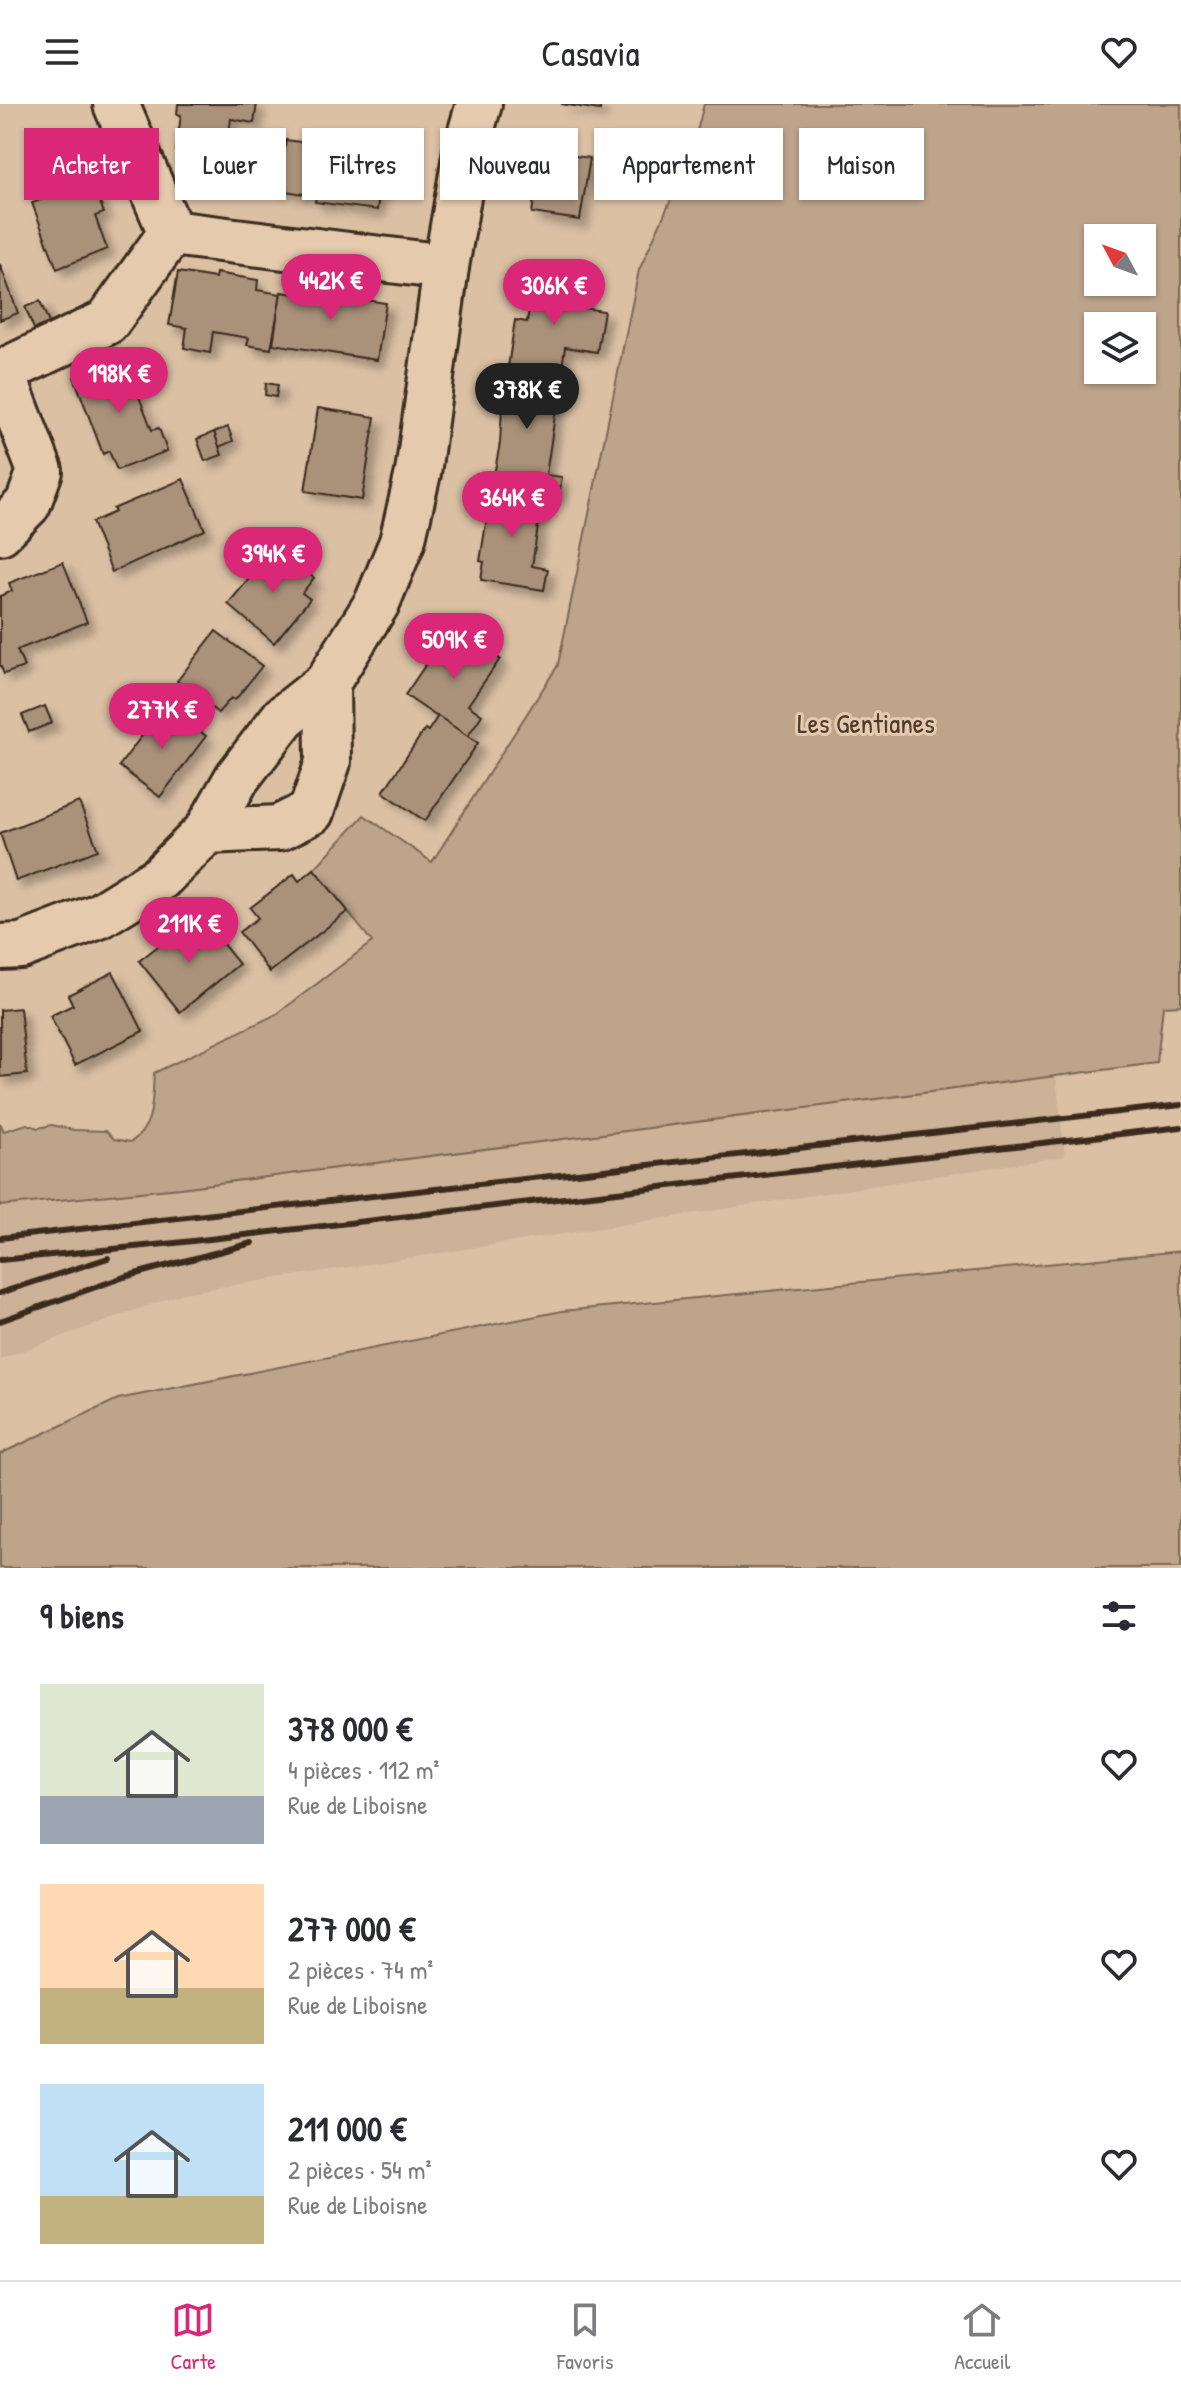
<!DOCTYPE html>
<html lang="fr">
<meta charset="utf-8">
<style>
body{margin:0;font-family:"Patrick Hand",sans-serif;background:#f2f2f3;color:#2b2b33;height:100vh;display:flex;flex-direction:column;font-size:30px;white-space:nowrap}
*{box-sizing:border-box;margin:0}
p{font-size:26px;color:#7c7c81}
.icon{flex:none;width:44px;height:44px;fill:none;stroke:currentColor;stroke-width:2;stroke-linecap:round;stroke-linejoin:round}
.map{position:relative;height:1464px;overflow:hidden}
.details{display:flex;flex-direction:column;background:#fff;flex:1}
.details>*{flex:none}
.guide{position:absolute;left:24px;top:24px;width:1134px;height:72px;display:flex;gap:16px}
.needle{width:52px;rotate:311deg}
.buttons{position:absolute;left:1084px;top:120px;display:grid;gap:16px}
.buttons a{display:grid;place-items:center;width:72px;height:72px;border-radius:0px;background:#fff;box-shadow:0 2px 6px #0004;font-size:40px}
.price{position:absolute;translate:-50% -68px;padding:0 18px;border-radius:28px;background:#db2777;color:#fff;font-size:26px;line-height:52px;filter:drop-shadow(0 2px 4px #0008)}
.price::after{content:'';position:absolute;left:50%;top:48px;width:24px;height:18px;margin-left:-12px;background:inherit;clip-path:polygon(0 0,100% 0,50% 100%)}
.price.active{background:#222;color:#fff}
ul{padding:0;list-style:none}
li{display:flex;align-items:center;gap:24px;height:200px;padding:0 40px}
li span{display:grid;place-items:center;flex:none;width:224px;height:160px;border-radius:0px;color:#555}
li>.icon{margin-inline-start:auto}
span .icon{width:96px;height:96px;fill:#fffc;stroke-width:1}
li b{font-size:34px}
h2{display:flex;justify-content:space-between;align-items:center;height:96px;padding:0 40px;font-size:34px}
.chip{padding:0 28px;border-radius:0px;background:#fff;box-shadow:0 2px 6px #0004;font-size:28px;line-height:72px}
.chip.active{background:#db2777;color:#fff}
header{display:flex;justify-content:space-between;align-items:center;height:104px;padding:0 40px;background:#fff;font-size:36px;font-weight:600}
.menu{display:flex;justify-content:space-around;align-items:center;height:112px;border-top:2px solid #e1e1e2;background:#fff;font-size:22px;color:#7c7c81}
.menu a{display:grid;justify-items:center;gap:4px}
.menu .active{color:#db2777}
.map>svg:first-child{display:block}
.built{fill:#ccb297}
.green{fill:#bda48b;stroke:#7c6754;stroke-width:2;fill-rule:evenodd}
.building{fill:#a9917a;stroke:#3b2a1e;stroke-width:2;filter:url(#shadow)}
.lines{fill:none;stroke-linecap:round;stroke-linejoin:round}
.minor-casing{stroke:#3b2a1e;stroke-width:50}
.minor{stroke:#e5caad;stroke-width:44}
.rail{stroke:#3b2a1e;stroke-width:6}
.labels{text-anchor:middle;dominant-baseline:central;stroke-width:6;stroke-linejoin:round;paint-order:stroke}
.park-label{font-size:28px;fill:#4e3c2e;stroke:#e5caad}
</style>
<header><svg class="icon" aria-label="menu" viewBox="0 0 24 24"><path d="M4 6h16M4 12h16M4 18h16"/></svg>Casavia<svg class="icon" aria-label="heart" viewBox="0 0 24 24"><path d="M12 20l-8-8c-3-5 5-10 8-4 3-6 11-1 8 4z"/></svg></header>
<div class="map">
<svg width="1181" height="1464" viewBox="0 0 1181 1464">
<defs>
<filter id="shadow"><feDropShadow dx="7" dy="7" stdDeviation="4" flood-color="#0004"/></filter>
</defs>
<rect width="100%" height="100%" fill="#dbc0a4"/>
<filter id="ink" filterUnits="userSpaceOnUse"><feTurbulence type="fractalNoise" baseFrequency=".0125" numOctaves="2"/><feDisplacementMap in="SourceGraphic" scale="16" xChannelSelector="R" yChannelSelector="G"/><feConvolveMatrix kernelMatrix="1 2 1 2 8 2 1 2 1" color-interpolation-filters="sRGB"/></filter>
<g filter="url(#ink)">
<path class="built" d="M 1056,972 L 1065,1052 L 183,1189 L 0,1255 L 0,1102 L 180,1084 Z"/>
<g class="green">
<path d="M 704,0 L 1181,0 L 1181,901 L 1163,902 L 1157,959 L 180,1084 L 0,1102 L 0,1019 L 4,1027 L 27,1020 L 38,1024 L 52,1021 L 74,1026 L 106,1027 L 114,1035 L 131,1038 C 155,1022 152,995 154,969 L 277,910 L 372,838 L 314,765 L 364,711 L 432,758 L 558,561 L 639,166 L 690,54 ZM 1098,134 L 1142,134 L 1142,178 L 1098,178 ZM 1098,222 L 1142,222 L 1142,266 L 1098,266 Z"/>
<path d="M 1181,1147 L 1181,1464 L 0,1464 L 0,1350 L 118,1295 L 562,1207 Z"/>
</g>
<g class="building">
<path d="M 178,0 L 257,0 L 254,19 L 231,15 L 222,78 L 202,75 L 182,65 L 184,48 L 176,47 L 181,11 L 177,10 Z"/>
<path d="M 561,0 L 600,0 L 600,6 Z"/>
<path d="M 286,36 L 323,41 L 322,47 L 384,56 L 377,106 L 315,98 L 316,92 L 279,86 Z"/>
<path d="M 541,47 L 590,54 L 580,116 L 532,109 Z"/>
<path d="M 92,77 L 104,109 L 95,112 L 107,145 L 57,165 L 32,99 Z"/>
<path d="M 0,160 L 18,209 L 0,216 Z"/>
<path d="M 178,168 L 215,174 L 216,169 L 258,176 L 257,186 L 281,190 L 271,245 L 247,241 L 249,234 L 213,228 L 210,249 L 184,244 L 187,224 L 169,221 Z"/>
<path d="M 534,173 L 586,181 L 582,204 L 604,207 L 597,248 L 565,243 L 561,271 L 508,263 L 515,216 L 527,218 Z"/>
<path d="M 313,178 L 361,185 L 359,195 L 386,199 L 377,256 L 273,240 L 281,188 L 310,192 Z"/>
<path d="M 40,197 L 49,219 L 34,225 L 25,203 Z"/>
<path d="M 124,254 L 152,326 L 159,324 L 167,347 L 117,366 L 109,347 L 103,350 L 74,273 Z"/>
<path d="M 504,263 L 561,271 L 546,371 L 562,373 L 559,392 L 492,382 L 500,339 L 502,304 L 497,304 Z"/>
<path d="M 266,279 L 278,281 L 276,293 L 265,291 Z"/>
<path d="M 318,304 L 375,313 L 362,396 L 305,387 Z"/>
<path d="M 228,323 L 233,337 L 219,343 L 214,328 Z"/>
<path d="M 214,328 L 222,351 L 205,357 L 197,335 Z"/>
<path d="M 183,375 L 205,426 L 112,468 L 92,418 L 115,408 L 113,405 Z"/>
<path d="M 492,382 L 543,389 L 532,462 L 548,465 L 544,486 L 481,476 L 484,458 L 480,457 Z"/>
<path d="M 275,443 L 314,474 L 302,489 L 310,495 L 274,539 L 228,500 Z"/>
<path d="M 63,458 L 87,518 L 17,546 L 24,563 L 4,570 L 0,561 L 0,492 L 12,487 L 9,479 Z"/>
<path d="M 452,522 L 500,555 L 468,601 L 482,611 L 467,633 L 405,591 Z"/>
<path d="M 216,527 L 262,562 L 235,596 L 231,594 L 218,609 L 177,577 Z"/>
<path d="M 165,601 L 206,632 L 160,693 L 119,662 Z"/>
<path d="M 45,602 L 52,619 L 29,628 L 22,611 Z"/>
<path d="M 438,612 L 478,639 L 425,717 L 383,688 L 425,625 L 428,627 Z"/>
<path d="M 79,698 L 98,746 L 16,777 L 0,729 Z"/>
<path d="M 314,765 L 348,807 L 270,868 L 239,828 L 258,814 L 250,804 L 294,770 L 299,777 Z"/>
<path d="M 205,818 L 239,860 L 180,908 L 139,857 L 176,828 L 183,836 Z"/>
<path d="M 113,868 L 143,927 L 75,961 L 50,912 L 73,901 L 68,891 Z"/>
<path d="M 20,904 L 27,970 L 0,973 L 0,906 Z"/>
</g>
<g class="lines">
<defs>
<g id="minor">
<path d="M 116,0 L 171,129 L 446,163"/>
<path d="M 0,428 L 28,400 L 40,367 L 2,268 L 107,218 L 171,129"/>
<path d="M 207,727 L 279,724 L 311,708 L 328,658 L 327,579"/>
<path d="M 0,843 L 21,842 L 99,812 L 160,774 L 207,727 L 237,674 L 284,613 L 327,579 L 377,499 L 402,438 L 418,369 L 446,163 L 467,41 L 479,0"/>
</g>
</defs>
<use href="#minor" class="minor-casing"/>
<use href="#minor" class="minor"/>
<g class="rail">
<path d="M 0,1134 L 1181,1001"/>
<path d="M 0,1156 L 175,1139 L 1181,1023"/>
<path d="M 0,1189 L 108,1154"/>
<path d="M 0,1217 L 124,1173 L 252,1139"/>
</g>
</g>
</g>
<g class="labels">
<g class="park-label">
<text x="866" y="619">Les Gentianes</text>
</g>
</g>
</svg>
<div class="buttons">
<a><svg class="needle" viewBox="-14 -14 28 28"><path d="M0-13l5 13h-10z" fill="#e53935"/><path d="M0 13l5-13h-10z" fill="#7c7c81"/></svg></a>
<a><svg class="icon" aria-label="layers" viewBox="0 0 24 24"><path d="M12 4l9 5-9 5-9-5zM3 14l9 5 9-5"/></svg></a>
</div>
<b class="price" style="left:331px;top:218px">442K €</b>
<b class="price" style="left:554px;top:223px">306K €</b>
<b class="price" style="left:119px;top:311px">198K €</b>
<b class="price active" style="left:527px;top:327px">378K €</b>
<b class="price" style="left:512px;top:435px">364K €</b>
<b class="price" style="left:273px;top:491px">394K €</b>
<b class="price" style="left:454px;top:577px">509K €</b>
<b class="price" style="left:162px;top:647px">277K €</b>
<b class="price" style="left:189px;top:861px">211K €</b>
<div class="guide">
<a class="chip active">Acheter</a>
<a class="chip">Louer</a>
<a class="chip">Filtres</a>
<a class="chip">Nouveau</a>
<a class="chip">Appartement</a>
<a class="chip">Maison</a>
</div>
</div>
<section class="details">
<h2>9 biens<svg class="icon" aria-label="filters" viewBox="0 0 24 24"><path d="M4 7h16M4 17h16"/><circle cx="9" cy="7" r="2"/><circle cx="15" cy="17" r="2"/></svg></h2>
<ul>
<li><span style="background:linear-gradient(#dfe7d0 70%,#9aa5b1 0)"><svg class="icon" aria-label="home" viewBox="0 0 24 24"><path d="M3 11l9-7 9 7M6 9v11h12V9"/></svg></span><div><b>378 000 €</b><p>4 pièces · 112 m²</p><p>Rue de Liboisne</p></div><svg class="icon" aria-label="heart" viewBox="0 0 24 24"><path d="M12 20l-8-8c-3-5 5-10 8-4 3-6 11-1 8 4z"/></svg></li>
<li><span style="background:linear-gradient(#ffd9b3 65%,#c2b280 0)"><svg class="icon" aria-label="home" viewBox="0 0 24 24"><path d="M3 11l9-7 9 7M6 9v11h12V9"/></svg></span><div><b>277 000 €</b><p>2 pièces · 74 m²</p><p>Rue de Liboisne</p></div><svg class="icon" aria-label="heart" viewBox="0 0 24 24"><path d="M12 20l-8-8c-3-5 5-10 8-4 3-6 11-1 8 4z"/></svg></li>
<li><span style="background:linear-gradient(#bfe0f5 70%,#c2b280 0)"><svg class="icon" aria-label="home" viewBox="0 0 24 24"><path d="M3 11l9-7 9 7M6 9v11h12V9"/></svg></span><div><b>211 000 €</b><p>2 pièces · 54 m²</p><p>Rue de Liboisne</p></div><svg class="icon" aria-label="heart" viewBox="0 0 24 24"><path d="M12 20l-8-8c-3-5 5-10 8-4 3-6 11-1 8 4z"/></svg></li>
</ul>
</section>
<nav class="menu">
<a class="active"><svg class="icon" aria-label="map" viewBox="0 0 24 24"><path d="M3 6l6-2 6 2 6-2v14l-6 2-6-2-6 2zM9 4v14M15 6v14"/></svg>Carte</a>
<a><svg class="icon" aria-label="saved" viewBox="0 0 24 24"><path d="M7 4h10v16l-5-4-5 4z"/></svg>Favoris</a>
<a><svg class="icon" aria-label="home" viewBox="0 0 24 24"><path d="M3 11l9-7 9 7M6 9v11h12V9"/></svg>Accueil</a>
</nav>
